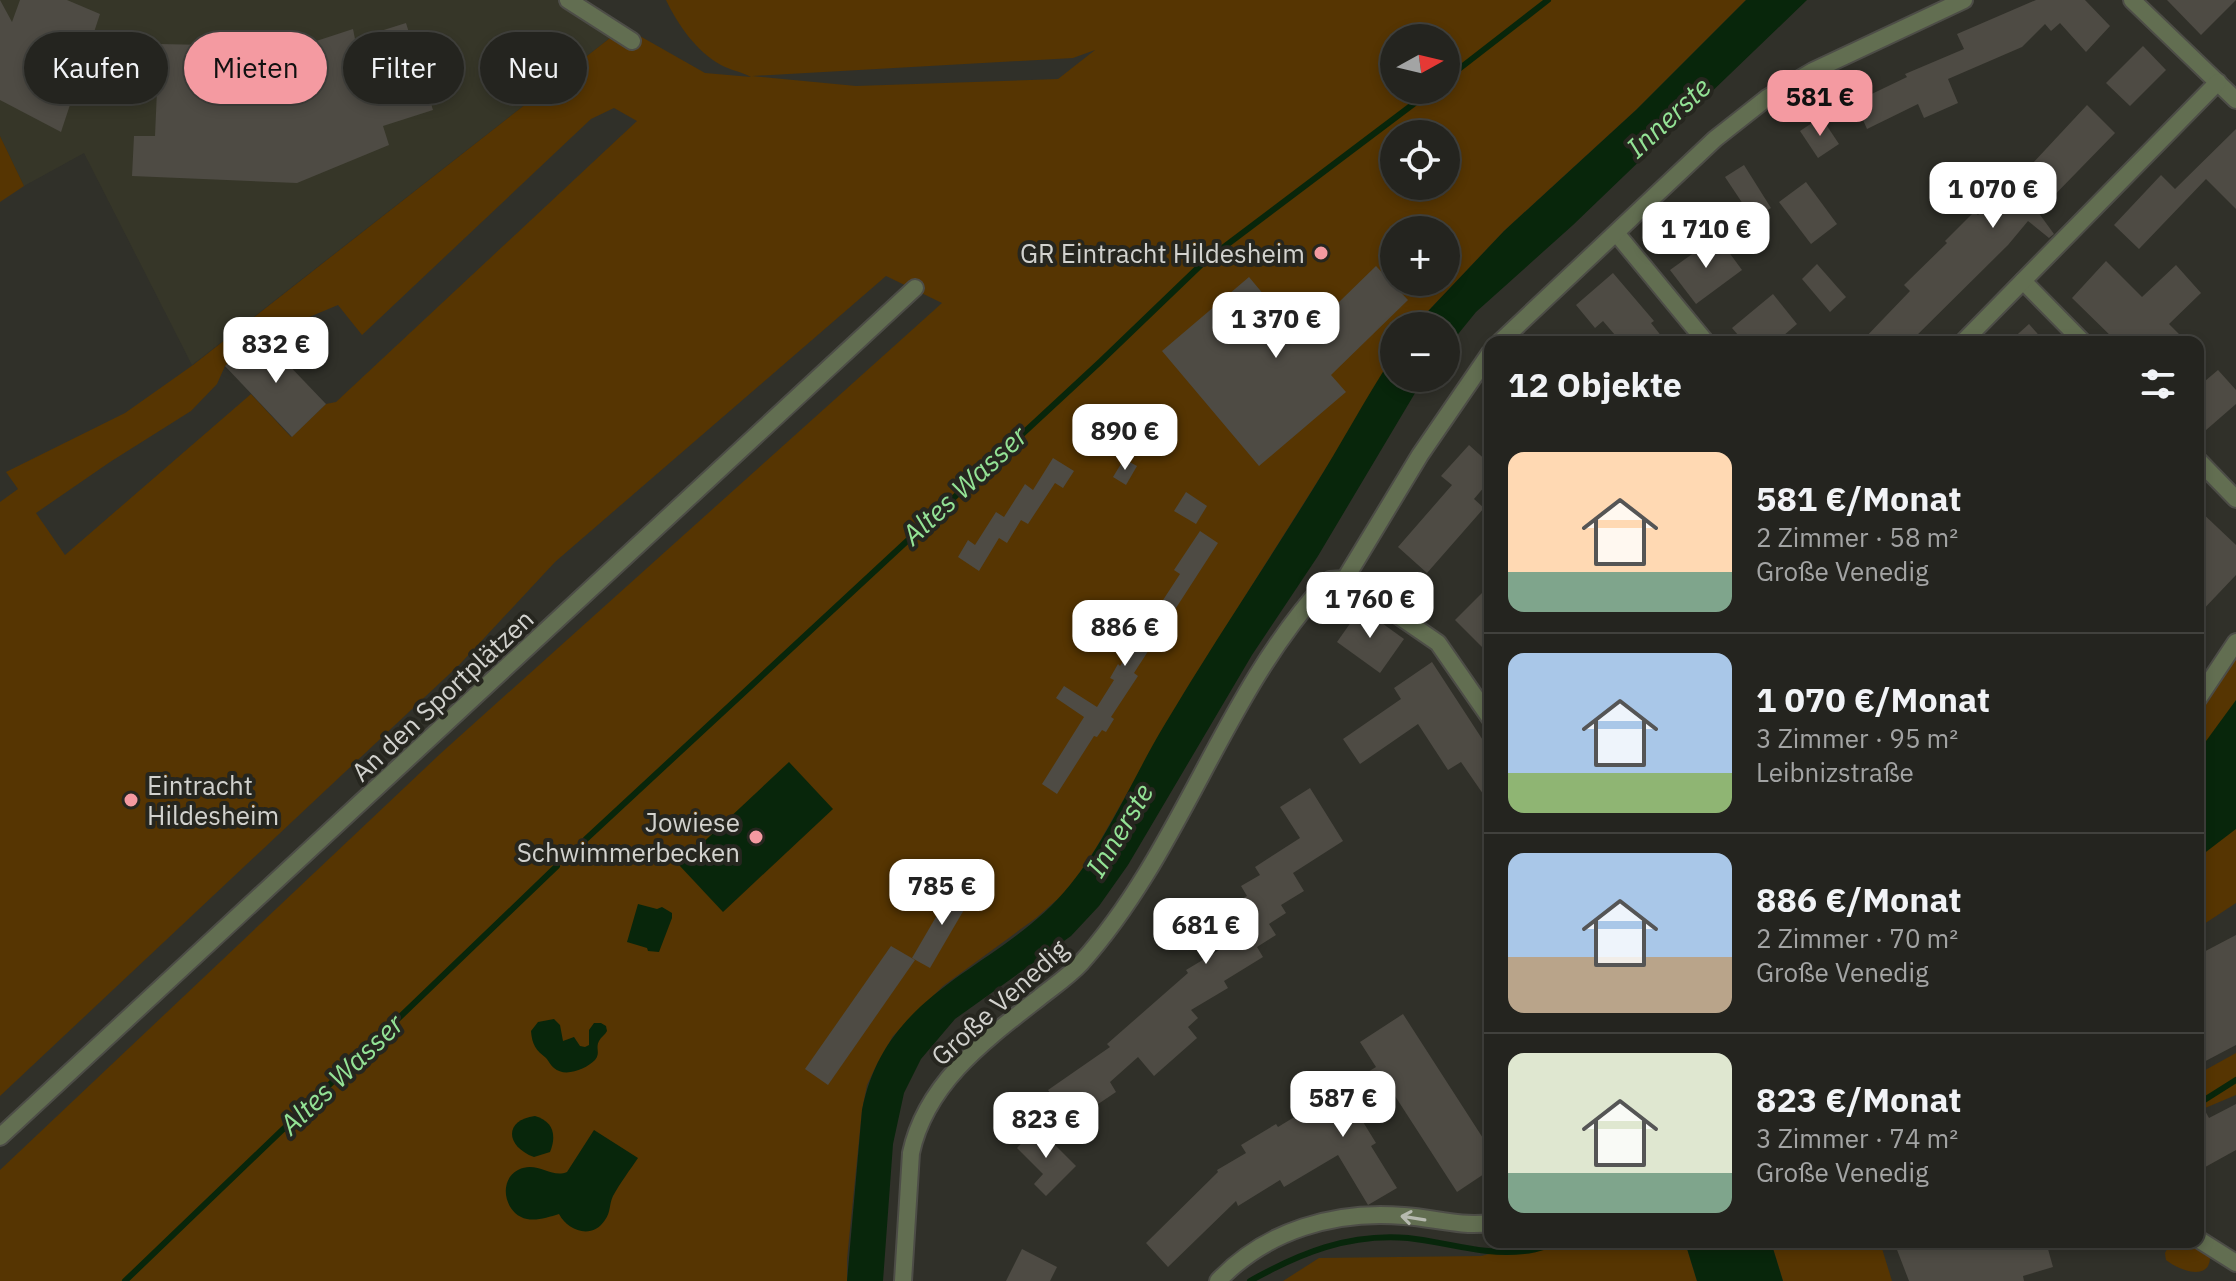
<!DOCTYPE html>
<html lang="de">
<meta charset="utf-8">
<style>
body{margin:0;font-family:"IBM Plex Sans",sans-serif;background:#2c2c28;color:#f1f3f6;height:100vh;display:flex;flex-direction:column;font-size:30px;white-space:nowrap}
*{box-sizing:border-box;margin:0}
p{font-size:26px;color:#a3a4a4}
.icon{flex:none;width:44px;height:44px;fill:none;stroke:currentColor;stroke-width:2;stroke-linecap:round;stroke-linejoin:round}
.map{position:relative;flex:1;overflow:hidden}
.sheet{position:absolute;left:1484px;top:336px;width:720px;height:912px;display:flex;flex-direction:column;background:#24241f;border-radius:16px;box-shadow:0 4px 12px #0003,0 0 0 2px #41413d}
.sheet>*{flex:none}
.guide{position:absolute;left:24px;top:32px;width:760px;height:72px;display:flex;gap:16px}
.needle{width:52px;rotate:82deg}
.fabs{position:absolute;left:1380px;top:24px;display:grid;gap:16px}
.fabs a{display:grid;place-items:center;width:80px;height:80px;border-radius:50%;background:#24241f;box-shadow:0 4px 12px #0003,0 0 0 2px #41413d;font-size:40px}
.price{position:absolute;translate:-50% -68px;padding:0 18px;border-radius:16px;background:#fff;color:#222;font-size:26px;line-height:52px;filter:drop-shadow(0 2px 4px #0008)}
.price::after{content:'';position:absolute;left:50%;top:48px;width:24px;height:18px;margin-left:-12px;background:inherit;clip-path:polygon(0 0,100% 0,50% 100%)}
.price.current{background:#f49aa1;color:#111}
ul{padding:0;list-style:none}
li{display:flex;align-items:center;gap:24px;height:200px;padding:0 24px}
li+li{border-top:2px solid #41413d}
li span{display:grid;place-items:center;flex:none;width:224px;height:160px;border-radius:16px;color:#555}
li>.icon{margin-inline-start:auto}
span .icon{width:96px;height:96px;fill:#fffc;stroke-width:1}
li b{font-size:34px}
h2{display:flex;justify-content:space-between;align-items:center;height:96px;padding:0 24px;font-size:34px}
.chip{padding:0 28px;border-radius:36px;background:#24241f;box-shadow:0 4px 12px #0003,0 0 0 2px #41413d;font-size:28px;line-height:72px}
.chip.current{background:#f49aa1;color:#111}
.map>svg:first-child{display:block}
.built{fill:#363628}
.green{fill:#563502;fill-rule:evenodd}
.water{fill:#08260b}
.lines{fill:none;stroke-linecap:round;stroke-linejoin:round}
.stream{stroke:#08260b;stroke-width:6}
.building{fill:#4e4b44}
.minor-casing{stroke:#4d4d47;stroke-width:20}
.minor{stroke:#626e51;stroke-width:16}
.oneway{stroke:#b6b9af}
.poi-dot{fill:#f49aa1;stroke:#26261f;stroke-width:3}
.labels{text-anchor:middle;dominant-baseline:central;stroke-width:8;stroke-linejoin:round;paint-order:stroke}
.poi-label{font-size:26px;fill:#d2d2ce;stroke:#26261f;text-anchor:end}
.street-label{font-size:26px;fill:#d2d2ce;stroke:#26261f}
.water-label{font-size:28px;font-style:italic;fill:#93e295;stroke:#26261f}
</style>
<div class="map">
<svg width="2236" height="1281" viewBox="0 0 2236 1281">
<rect width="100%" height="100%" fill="#303029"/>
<path class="built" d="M 0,0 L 585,0 L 624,27 L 192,365 L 84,153 L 24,186 L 0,136 Z"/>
<g class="green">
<path d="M 666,0 L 1746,0 L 1636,110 L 1504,231 L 1414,326 L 1394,326 L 1394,355 L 1350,430 L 1184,693 L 1096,848 L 1076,878 L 1061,896 L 1036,918 L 943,986 L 893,1036 L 877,1064 L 867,1085 L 862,1110 L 847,1259 L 847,1281 L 0,1281 L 0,1170 L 440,754 L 942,303 L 886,276 L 555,562 L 460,664 L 0,1096 L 0,502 L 18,489 L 6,472 L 125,413 L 193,365 L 624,27 L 705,73 L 751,77 C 742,72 730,70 721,65 C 696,51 678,25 666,0 ZM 1394,38 L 1446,38 L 1446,90 L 1394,90 ZM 1095,50 L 1058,79 L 856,86 L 752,76 L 1073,58 ZM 614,108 L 637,121 L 336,402 L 326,404 L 291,437 L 251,394 L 65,555 L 36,513 L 110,462 L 191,411 L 217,384 L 225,366 L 259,334 L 283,328 L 338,305 L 362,335 L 591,119 ZM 1394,134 L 1446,134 L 1446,186 L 1394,186 ZM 1394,230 L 1446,230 L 1446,282 L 1394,282 Z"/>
<path d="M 0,136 L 24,186 L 0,202 Z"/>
<path d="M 2236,646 L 2236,903 L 2198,928 L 2198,703 Z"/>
<path d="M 2236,1053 L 2236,1095 L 2198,1111 L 2198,1074 Z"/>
<path d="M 1539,1242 L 1685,1242 L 1697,1281 L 1283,1281 L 1319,1258 L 1481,1256 Z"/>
<path d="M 1771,1242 L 1880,1242 L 1892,1281 L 1783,1281 Z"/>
<path d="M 2171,1242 L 2187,1242 L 2210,1258 C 2209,1281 2180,1271 2166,1260 L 2165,1253 Z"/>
</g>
<g class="water">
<path d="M 1746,0 L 1807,0 L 1573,225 L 1476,312 L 1446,349 L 1446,326 L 1414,326 L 1504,231 L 1636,110 Z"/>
<path d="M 1394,355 L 1394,378 L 1424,378 L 1318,556 L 1252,655 L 1128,865 L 1099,906 L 1071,936 L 955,1019 L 921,1059 L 904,1093 L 893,1144 L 883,1281 L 847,1281 L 862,1110 C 887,985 1002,970 1070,885 C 1109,837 1133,777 1165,724 C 1212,645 1264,568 1313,489 C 1341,445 1365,398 1394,355 Z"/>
<path d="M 2236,700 L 2236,829 L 2198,858 L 2198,752 Z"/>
<path d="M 789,762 L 833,809 L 723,912 L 679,865 Z"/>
<path d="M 638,904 L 657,909 L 662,907 L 672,913 L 672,918 L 659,952 L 648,951 L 647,948 L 627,942 Z"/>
<path d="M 554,1019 L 560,1025 L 563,1041 L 574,1037 L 580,1046 L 585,1047 L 589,1045 L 589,1030 L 594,1023 L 601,1023 L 606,1026 L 607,1031 C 605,1035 601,1037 599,1041 C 595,1048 601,1053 595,1060 C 586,1069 565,1078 554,1068 C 550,1065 549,1061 546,1058 C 536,1050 532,1045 531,1031 L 538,1022 Z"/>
<path d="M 535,1116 C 553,1121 557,1135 550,1152 L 534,1157 C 505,1146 504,1120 535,1116 Z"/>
<path d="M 594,1130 L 638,1158 C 630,1170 620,1183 613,1196 C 609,1204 611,1212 605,1220 C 592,1240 568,1231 559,1214 C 549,1217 537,1221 527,1219 C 505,1215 497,1181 518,1170 C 537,1160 551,1179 567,1172 Z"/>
<path d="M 1685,1242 L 1771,1242 L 1783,1281 L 1697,1281 Z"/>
</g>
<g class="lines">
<g class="stream">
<path d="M 1446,79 L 1548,0"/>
<path d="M 586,839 L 1100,362 L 1204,262 L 1432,90"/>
<path d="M 2198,1104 L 2236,1080"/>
<path d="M 125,1281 L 557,866"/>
<path d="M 1250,1281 C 1300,1253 1349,1233 1408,1238 C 1446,1242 1485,1256 1524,1251 C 1536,1250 1549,1245 1560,1242"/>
</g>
</g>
<g class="building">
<path d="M 0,0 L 12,22 L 20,0 L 67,0 L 100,14 L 61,132 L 0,100 Z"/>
<path d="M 2036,0 L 2085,0 L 2110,26 L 2086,52 L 2060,23 L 2051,31 L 2045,24 L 2022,47 L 1948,79 L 1958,103 L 1924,118 L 1918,104 L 1867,129 L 1855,102 L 1907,77 L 1905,74 L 1964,49 L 1957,34 Z"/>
<path d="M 2167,0 L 2236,0 L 2201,35 Z"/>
<path d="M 406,23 L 433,110 L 383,126 L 389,145 L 297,183 L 132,176 L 134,136 L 155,136 L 159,44 L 298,47 L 353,29 L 355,39 Z"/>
<path d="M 2143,46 L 2166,70 L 2130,106 L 2106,83 Z"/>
<path d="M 2087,105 L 2115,133 L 2038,212 L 2054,234 L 2049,238 L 2028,221 L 2008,245 L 1910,342 L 1861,342 L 1910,291 L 1904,285 L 1947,243 L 1945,241 L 1974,212 L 1978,215 L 2018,176 L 2019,178 Z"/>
<path d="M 1821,117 L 1839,144 L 1818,158 L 1800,131 Z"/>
<path d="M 2236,129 L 2236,209 L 2206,179 L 2139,249 L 2114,225 L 2161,175 L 2175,189 Z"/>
<path d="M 1744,165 L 1771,208 L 1753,219 L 1725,177 Z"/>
<path d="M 1806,182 L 1837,224 L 1811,244 L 1779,202 Z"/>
<path d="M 1717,236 L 1742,270 L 1696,304 L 1670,270 Z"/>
<path d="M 2106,261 L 2142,297 L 2176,265 L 2201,293 L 2169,324 L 2179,334 L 2170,342 L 2117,342 L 2072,298 Z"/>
<path d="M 1817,264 L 1846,297 L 1830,312 L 1802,279 Z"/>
<path d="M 1376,266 L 1408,300 L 1331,375 L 1346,392 L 1259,466 L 1162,351 L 1249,277 L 1301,339 Z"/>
<path d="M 1613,273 L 1654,321 L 1651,323 L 1666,342 L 1621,342 L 1603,321 L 1595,328 L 1576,305 Z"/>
<path d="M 1773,294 L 1797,324 L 1776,342 L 1744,342 L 1732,328 Z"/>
<path d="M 2029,324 L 2045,342 L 2009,342 Z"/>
<path d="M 259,334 L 326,404 L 292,437 L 225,366 Z"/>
<path d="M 2218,370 L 2236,390 L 2236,404 L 2198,437 L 2198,387 Z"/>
<path d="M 1469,445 L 1490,464 L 1490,480 L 1474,499 L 1484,508 L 1427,573 L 1398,547 L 1452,485 L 1441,476 Z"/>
<path d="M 1053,458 L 1074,471 L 1063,488 L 1055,483 L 1028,524 L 1021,520 L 1007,543 L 999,538 L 979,571 L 958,557 L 968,540 L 975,545 L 996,512 L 1004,517 L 1025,484 L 1033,490 Z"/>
<path d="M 1124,459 L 1137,466 L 1126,485 L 1113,477 Z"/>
<path d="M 1186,492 L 1207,506 L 1196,524 L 1174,511 Z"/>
<path d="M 2198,509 L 2236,545 L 2236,575 L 2198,615 Z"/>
<path d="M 1200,531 L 1218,543 L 1134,673 L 1138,676 L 1111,717 L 1114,719 L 1106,732 L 1102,730 L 1097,737 L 1094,736 L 1057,794 L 1042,784 L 1084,717 L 1056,698 L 1064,686 L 1097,707 L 1114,680 L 1110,678 L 1118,664 L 1120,666 L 1180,574 L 1174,570 Z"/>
<path d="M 1490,585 L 1490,638 L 1482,647 L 1455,620 Z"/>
<path d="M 1361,608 L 1404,639 L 1380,673 L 1337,642 Z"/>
<path d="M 1432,662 L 1490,751 L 1490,804 L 1461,762 L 1448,770 L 1418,724 L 1360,764 L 1343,739 L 1401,699 L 1394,688 Z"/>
<path d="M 1310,788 L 1343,841 L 1293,873 L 1304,891 L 1281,905 L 1286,913 L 1269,924 L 1276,935 L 1257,947 L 1263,957 L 1224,981 L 1228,988 L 1191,1010 L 1198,1018 L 1188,1027 L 1197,1038 L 1154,1076 L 1138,1057 L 1110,1082 L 1116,1092 L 1070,1123 L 1048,1090 L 1110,1047 L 1107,1044 L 1188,973 L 1186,970 L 1226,946 L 1216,931 L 1237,918 L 1230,906 L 1247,896 L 1241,886 L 1260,875 L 1255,867 L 1300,838 L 1280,807 Z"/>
<path d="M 954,886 L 972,896 L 930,968 L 912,958 Z"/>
<path d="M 2236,935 L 2236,1045 L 2198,1065 L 2198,955 Z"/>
<path d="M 891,946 L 915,960 L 828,1085 L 805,1069 Z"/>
<path d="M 1403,1014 L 1490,1149 L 1490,1170 L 1457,1192 L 1395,1096 L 1360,1117 L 1376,1143 L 1371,1146 L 1397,1188 L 1368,1205 L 1338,1155 L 1284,1187 L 1280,1180 L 1238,1206 L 1236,1201 L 1168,1267 L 1146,1243 L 1218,1172 L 1217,1170 L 1246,1153 L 1241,1145 L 1276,1124 L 1278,1127 L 1376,1067 L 1360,1042 Z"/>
<path d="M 2198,1098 L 2209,1118 L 2236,1104 L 2236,1150 L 2198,1171 Z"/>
<path d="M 1037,1127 L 1076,1166 L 1046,1196 L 1034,1184 L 1043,1174 L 1017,1148 Z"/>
<path d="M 1894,1242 L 2046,1242 L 2053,1267 L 2023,1276 L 2024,1281 L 1909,1281 Z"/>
<path d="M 1022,1249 L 1057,1267 L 1050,1281 L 1006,1281 Z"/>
</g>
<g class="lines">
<defs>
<g id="minor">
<path d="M 568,0 L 632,41"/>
<path d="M 2132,0 L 2236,100"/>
<path d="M 1617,234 L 1706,342"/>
<path d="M 2023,281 L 2083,342"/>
<path d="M 1500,342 L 1715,139 L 1767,98 L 1813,71 L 1964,0"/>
<path d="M 1963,342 L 2218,82"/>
<path d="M 2198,460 L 2236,499"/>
<path d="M 1345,579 L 1420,455 L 1490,353"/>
<path d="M 1345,579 L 1438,643 L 1490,718"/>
<path d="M 2198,699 L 2236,642"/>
<path d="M 0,1137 L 915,288"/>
<path d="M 2198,1239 L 2236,1263"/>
<path d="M 903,1281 L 911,1153 C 926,1083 985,1040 1039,998 C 1054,986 1069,976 1081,963 C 1182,850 1222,697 1324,585 L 1330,580 L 1345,579"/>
<path d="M 1218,1281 C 1266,1230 1336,1210 1404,1216 C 1434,1218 1460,1227 1490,1223"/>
</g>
</defs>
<use href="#minor" class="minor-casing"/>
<use href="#minor" class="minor"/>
</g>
<defs><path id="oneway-shaft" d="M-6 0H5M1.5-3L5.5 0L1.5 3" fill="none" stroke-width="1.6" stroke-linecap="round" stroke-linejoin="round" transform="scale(2)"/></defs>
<use class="oneway" href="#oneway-shaft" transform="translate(1413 1218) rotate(-171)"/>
<g class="poi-dot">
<circle cx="1321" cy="253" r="8"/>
<circle cx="131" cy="800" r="8"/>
<circle cx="756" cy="837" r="8"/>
</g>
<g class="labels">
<g class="poi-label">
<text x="1305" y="253">GR Eintracht Hildesheim</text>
<text x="147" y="785" text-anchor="start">Eintracht<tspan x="147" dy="30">Hildesheim</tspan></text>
<text x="740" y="822">Jowiese<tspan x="740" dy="30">Schwimmerbecken</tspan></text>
</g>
<g class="street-label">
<text transform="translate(442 695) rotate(-43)">An den Sportplätzen</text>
<text transform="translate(999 1002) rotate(-42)">Große Venedig</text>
</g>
<g class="water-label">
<text transform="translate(1668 117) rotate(-43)">Innerste</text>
<text transform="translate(964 485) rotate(-43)">Altes Wasser</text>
<text transform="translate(1119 830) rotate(-59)">Innerste</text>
<text transform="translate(341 1074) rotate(-44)">Altes Wasser</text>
</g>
</g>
</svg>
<div class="fabs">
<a><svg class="needle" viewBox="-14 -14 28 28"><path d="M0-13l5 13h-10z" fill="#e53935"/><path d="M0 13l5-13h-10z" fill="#a3a4a4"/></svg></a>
<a><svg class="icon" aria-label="locate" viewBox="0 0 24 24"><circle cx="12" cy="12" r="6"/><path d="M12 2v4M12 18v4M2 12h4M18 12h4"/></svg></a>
<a>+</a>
<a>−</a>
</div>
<b class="price current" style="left:1820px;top:138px">581 €</b>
<b class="price" style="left:1993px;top:230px">1 070 €</b>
<b class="price" style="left:1706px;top:270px">1 710 €</b>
<b class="price" style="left:1276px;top:360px">1 370 €</b>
<b class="price" style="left:276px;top:385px">832 €</b>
<b class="price" style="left:1125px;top:472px">890 €</b>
<b class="price" style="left:1370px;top:640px">1 760 €</b>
<b class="price" style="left:1125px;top:668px">886 €</b>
<b class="price" style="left:942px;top:927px">785 €</b>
<b class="price" style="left:1206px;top:966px">681 €</b>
<b class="price" style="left:1343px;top:1139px">587 €</b>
<b class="price" style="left:1046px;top:1160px">823 €</b>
<div class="guide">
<a class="chip">Kaufen</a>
<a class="chip current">Mieten</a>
<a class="chip">Filter</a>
<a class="chip">Neu</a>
</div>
<section class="sheet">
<h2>12 Objekte<svg class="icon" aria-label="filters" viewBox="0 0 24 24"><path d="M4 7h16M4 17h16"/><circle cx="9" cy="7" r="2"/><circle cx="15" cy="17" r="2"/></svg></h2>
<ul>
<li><span style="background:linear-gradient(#ffd9b3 75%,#7fa58c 0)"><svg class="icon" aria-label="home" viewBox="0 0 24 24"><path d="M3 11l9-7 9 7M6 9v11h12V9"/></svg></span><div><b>581 €/Monat</b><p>2 Zimmer · 58 m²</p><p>Große Venedig</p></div></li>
<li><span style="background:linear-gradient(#a9c7e8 75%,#8fb573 0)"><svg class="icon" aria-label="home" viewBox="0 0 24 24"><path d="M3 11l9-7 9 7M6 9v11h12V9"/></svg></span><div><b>1 070 €/Monat</b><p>3 Zimmer · 95 m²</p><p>Leibnizstraße</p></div></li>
<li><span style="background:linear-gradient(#a9c7e8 65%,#b9a48a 0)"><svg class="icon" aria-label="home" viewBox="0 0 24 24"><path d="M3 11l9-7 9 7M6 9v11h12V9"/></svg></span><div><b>886 €/Monat</b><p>2 Zimmer · 70 m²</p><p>Große Venedig</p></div></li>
<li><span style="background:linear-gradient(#dfe7d0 75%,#7fa58c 0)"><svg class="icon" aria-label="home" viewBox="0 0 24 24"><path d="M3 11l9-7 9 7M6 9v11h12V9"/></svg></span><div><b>823 €/Monat</b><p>3 Zimmer · 74 m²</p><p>Große Venedig</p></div></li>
</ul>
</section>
</div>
